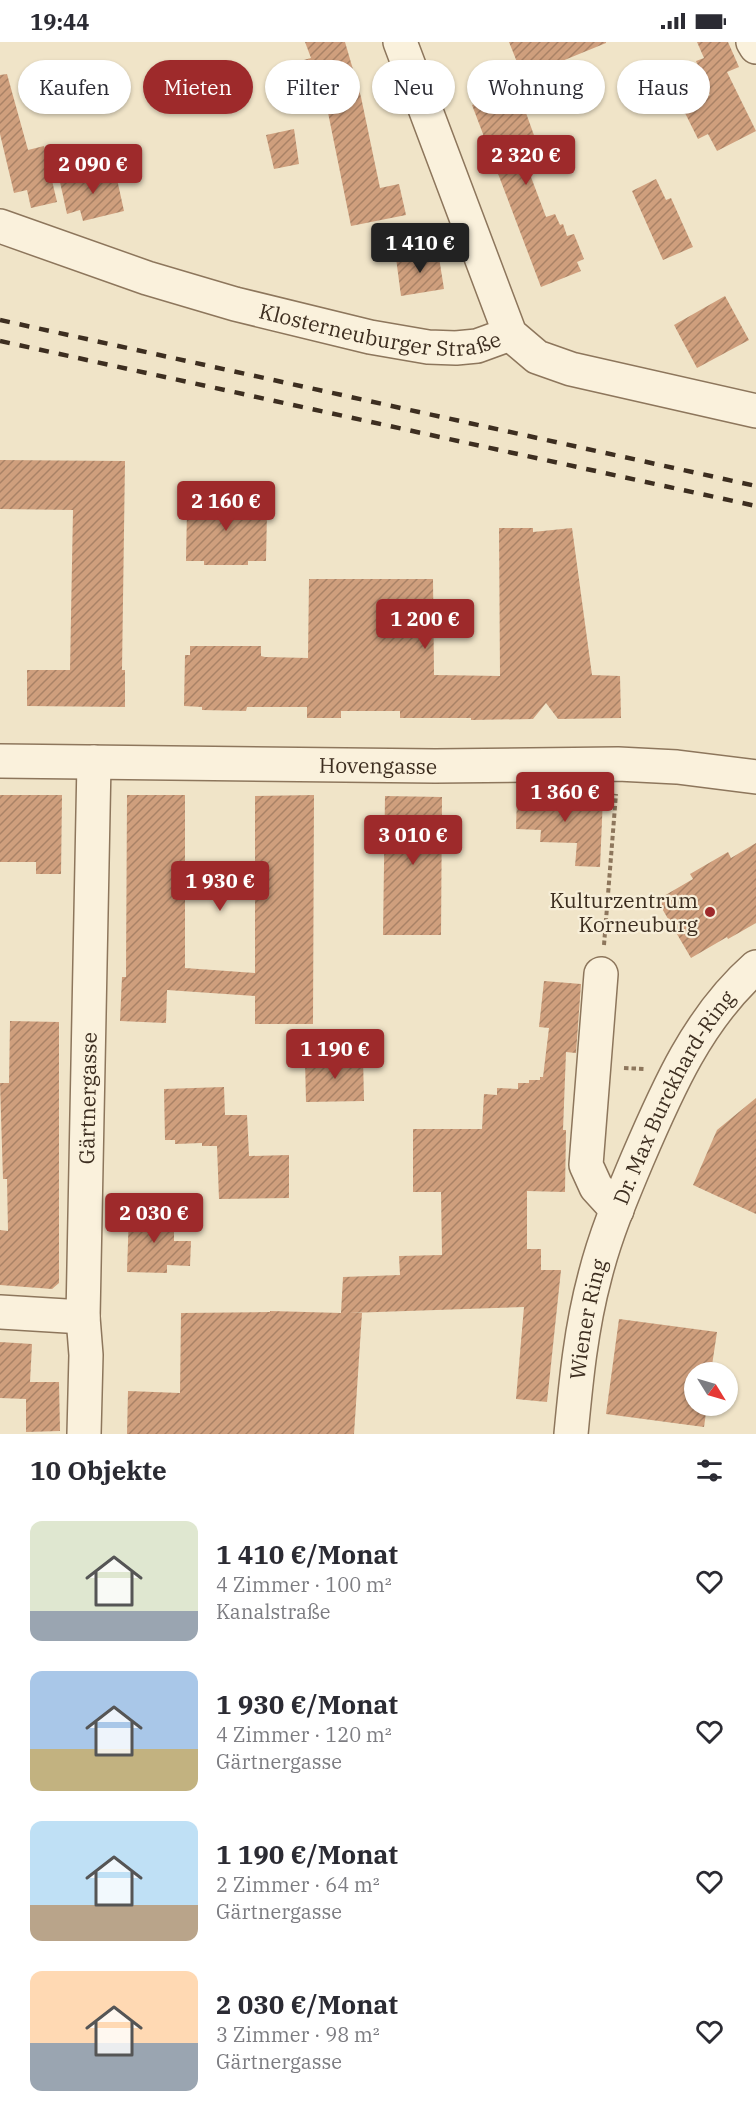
<!DOCTYPE html>
<html lang="de">
<meta charset="utf-8">
<style>
body{margin:0;font-family:"IBM Plex Serif",serif;background:#f7f7f7;color:#2b2b33;height:100vh;display:flex;flex-direction:column;font-size:22px;white-space:nowrap}
*{box-sizing:border-box;margin:0}
p{font-size:20px;color:#7c7c81}
.icon{flex:none;width:33px;height:33px;fill:none;stroke:currentColor;stroke-width:2;stroke-linecap:round;stroke-linejoin:round}
.map{position:relative;height:1392px;overflow:hidden}
.side{display:flex;flex-direction:column;background:#fff;flex:1}
.side>*{flex:none}
.hud{position:absolute;left:18px;top:18px;width:720px;height:54px;display:flex;gap:12px}
.needle{width:39px;rotate:127deg}
.controls{position:absolute;left:684px;top:1320px;display:grid;gap:12px}
.controls a{display:grid;place-items:center;width:54px;height:54px;border-radius:50%;background:#fff;box-shadow:0 2px 4px #0004;font-size:30px}
.price{position:absolute;translate:-50% -51px;padding:0 14px;border-radius:6px;background:#9e2a2b;color:#fff;font-size:20px;line-height:39px;filter:drop-shadow(0 2px 3px #0008)}
.price::after{content:'';position:absolute;left:50%;top:36px;width:18px;height:14px;margin-left:-9px;background:inherit;clip-path:polygon(0 0,100% 0,50% 100%)}
.price.active{background:#222;color:#fff}
ul{padding:0;list-style:none}
li{display:flex;align-items:center;gap:18px;height:150px;padding:0 30px}
li span{display:grid;place-items:center;flex:none;width:168px;height:120px;border-radius:12px;color:#555}
li>.icon{margin-inline-start:auto}
span .icon{width:72px;height:72px;fill:#fffc;stroke-width:1}
li b{font-size:26px}
h2{display:flex;justify-content:space-between;align-items:center;height:72px;padding:0 30px;font-size:26px}
.pill{padding:0 21px;border-radius:27px;background:#fff;box-shadow:0 2px 4px #0004;font-size:21px;line-height:54px}
.pill.active{background:#9e2a2b;color:#fff}
.status{display:flex;justify-content:space-between;align-items:center;height:42px;padding:0 30px;background:#fff;direction:ltr}
.status svg{height:16px;fill:currentColor}
.map>svg:first-child{display:block}
.building{fill:url(#building-hatch)}
.lines{fill:none;stroke-linecap:round;stroke-linejoin:round}
.minor-casing{stroke:#8d765c;stroke-width:36}
.path{stroke:#8d765c;stroke-width:4;stroke-dasharray:4.5 3;stroke-linecap:butt}
.minor{stroke:#faf1dc;stroke-width:33}
.rail{stroke:#3d2e20;stroke-width:4.5;stroke-dasharray:10 10;stroke-linecap:butt}
.poi-dot{fill:#9e2a2b;stroke:#f7eed8;stroke-width:2}
.labels{text-anchor:middle;dominant-baseline:central;stroke-width:4.5;stroke-linejoin:round;paint-order:stroke}
.street-label{font-size:21px;fill:#3d2e20;stroke:#f7eed8}
.poi-label{font-size:21px;fill:#3d2e20;stroke:#f7eed8;text-anchor:end}
</style>
<div class="status"><b>19:44</b><svg viewBox="0 0 49 12"><path d="M0 12V9h3v3zM5 12V6h3v6zM10 12V3h3v9zM15 12V0h3v12zM26 1h20v11H26zM47 4h2v5h-2z"/></svg></div>
<div class="map">
<svg width="756" height="1392" viewBox="0 0 756 1392">
<defs>
<pattern id="building-hatch" width="6" height="6" patternUnits="userSpaceOnUse" patternTransform="scale(1.5)"><rect width="6" height="6" fill="#cf9f7d"/><path d="M-1 1l2-2M0 6l6-6M5 7l2-2" fill="none" stroke="#a98266"/></pattern>
</defs>
<rect width="100%" height="100%" fill="#f0e4c8"/>
<g class="building">
<path d="M 305,0 L 345,0 L 361,55 L 380,146 L 399,142 L 406,173 L 351,184 L 323,46 L 301,50 L 293,21 L 311,16 Z"/>
<path d="M 509,0 L 606,0 L 606,1 L 523,35 Z"/>
<path d="M 697,0 L 728,0 L 739,25 L 727,30 L 756,89 L 717,109 L 708,92 L 698,97 L 683,67 L 710,53 L 696,19 L 704,16 Z"/>
<path d="M 7,32 L 28,108 L 44,104 L 57,160 L 31,166 L 27,148 L 14,151 L 0,92 L 0,33 Z"/>
<path d="M 517,46 L 535,96 L 545,120 L 528,127 L 546,175 L 555,172 L 560,183 L 563,182 L 567,194 L 574,192 L 584,217 L 577,220 L 581,229 L 541,245 L 472,63 Z"/>
<path d="M 294,87 L 299,122 L 274,127 L 266,93 Z"/>
<path d="M 115,128 L 124,169 L 83,179 L 80,168 L 67,172 L 60,140 Z"/>
<path d="M 656,137 L 666,158 L 671,156 L 693,205 L 663,218 L 632,149 Z"/>
<path d="M 438,209 L 444,247 L 401,254 L 396,216 Z"/>
<path d="M 725,254 L 749,298 L 697,326 L 674,283 Z"/>
<path d="M 0,418 L 125,419 L 122,628 L 125,628 L 125,665 L 27,664 L 27,628 L 70,628 L 73,468 L 0,467 Z"/>
<path d="M 191,458 L 263,459 L 263,468 L 267,469 L 266,519 L 248,519 L 248,523 L 204,523 L 204,519 L 186,519 L 187,468 L 191,468 Z"/>
<path d="M 499,486 L 533,486 L 533,490 L 572,486 L 592,633 L 620,634 L 621,676 L 558,677 L 546,661 L 533,677 L 471,678 L 471,676 L 400,676 L 400,669 L 341,669 L 341,676 L 307,676 L 307,665 L 247,665 L 246,669 L 202,668 L 202,665 L 184,664 L 185,613 L 190,613 L 190,604 L 261,604 L 261,614 L 265,615 L 308,616 L 309,537 L 433,537 L 434,633 L 500,634 Z"/>
<path d="M 517,752 L 603,755 L 600,825 L 575,824 L 577,801 L 540,800 L 541,788 L 516,787 Z"/>
<path d="M 0,753 L 62,753 L 61,832 L 36,832 L 36,820 L 0,820 Z"/>
<path d="M 127,753 L 185,753 L 185,926 L 255,931 L 255,754 L 314,753 L 313,982 L 255,982 L 255,954 L 167,948 L 166,981 L 120,979 L 122,935 L 126,935 Z"/>
<path d="M 385,754 L 442,755 L 441,893 L 383,893 Z"/>
<path d="M 756,801 L 756,881 L 728,897 L 727,895 L 691,916 L 657,858 L 693,837 L 690,832 L 728,810 L 731,816 Z"/>
<path d="M 544,939 L 581,942 L 576,1011 L 566,1010 L 563,1088 L 566,1088 L 565,1150 L 527,1149 L 527,1207 L 541,1207 L 541,1228 L 561,1228 L 547,1360 L 516,1357 L 524,1265 L 348,1271 L 362,1271 L 354,1392 L 127,1392 L 128,1349 L 180,1351 L 181,1271 L 270,1270 L 270,1269 L 341,1271 L 343,1235 L 400,1233 L 399,1214 L 442,1213 L 441,1150 L 413,1150 L 413,1087 L 482,1087 L 484,1052 L 497,1053 L 497,1046 L 518,1047 L 518,1041 L 529,1041 L 529,1038 L 540,1038 L 540,1035 L 543,1035 L 549,986 L 539,985 Z"/>
<path d="M 10,979 L 59,980 L 59,1241 L 52,1247 L 0,1243 L 0,1188 L 8,1189 L 7,1137 L 3,1137 L 0,1041 L 9,1041 Z"/>
<path d="M 363,1015 L 364,1059 L 306,1060 L 305,1017 Z"/>
<path d="M 224,1045 L 225,1073 L 247,1073 L 249,1114 L 289,1113 L 289,1156 L 219,1157 L 217,1104 L 202,1104 L 202,1101 L 175,1102 L 175,1098 L 165,1098 L 164,1047 Z"/>
<path d="M 756,1056 L 756,1172 L 693,1143 L 717,1088 Z"/>
<path d="M 129,1170 L 169,1171 L 169,1181 L 174,1182 L 174,1199 L 191,1199 L 190,1224 L 167,1223 L 167,1231 L 127,1230 Z"/>
<path d="M 619,1277 L 717,1290 L 711,1330 L 694,1330 L 694,1364 L 707,1364 L 704,1385 L 606,1372 Z"/>
<path d="M 0,1300 L 32,1302 L 30,1340 L 59,1340 L 60,1389 L 26,1390 L 26,1357 L 0,1356 Z"/>
</g>
<g class="lines">
<defs>
<g id="minor">
<path d="M 400,0 L 510,292 L 537,315 L 571,327 L 756,369"/>
<path d="M 753,0 L 756,5"/>
<path id="s1" d="M 0,184 L 147,236 L 235,262 L 370,295 L 428,305 L 456,306 L 477,304 L 510,292"/>
<path id="s2" d="M 0,719 L 435,724 L 618,722 L 677,725 L 756,735"/>
<path d="M 601,932 L 586,1123 L 596,1145 L 617,1168"/>
<path d="M 0,1270 L 83,1275"/>
<path id="s3" d="M 84,1392 L 86,1313 L 83,1275 L 94,720"/>
<path id="s4" d="M 571,1392 C 576,1339 581,1286 595,1234 C 605,1194 621,1156 637,1118 C 667,1048 698,976 756,925"/>
</g>
</defs>
<use href="#minor" class="minor-casing"/>
<g class="path">
<path d="M 604,903 L 616,752"/>
<path d="M 624,1026 L 644,1027 L 645,1025"/>
</g>
<use href="#minor" class="minor"/>
<g class="rail">
<path d="M 0,278 L 756,444"/>
<path d="M 0,299 L 756,464"/>
</g>
</g>
<circle class="poi-dot" cx="710" cy="870" r="6"/>
<g class="labels">
<g class="street-label">
<text stroke="none"><textPath href="#s1" startOffset="396">Klosterneuburger Straße</textPath></text>
<text stroke="none"><textPath href="#s2" startOffset="378">Hovengasse</textPath></text>
<text stroke="none"><textPath href="#s4" startOffset="356">Dr. Max Burckhard-Ring</textPath></text>
<text stroke="none"><textPath href="#s3" startOffset="336">Gärtnergasse</textPath></text>
<text stroke="none"><textPath href="#s4" startOffset="116">Wiener Ring</textPath></text>
</g>
<g class="poi-label">
<text x="698" y="858">Kulturzentrum<tspan x="698" dy="24">Korneuburg</tspan></text>
</g>
</g>
</svg>
<div class="controls">
<a><svg class="needle" viewBox="-14 -14 28 28"><path d="M0-13l5 13h-10z" fill="#e53935"/><path d="M0 13l5-13h-10z" fill="#7c7c81"/></svg></a>
</div>
<b class="price" style="left:526px;top:144px">2 320 €</b>
<b class="price" style="left:93px;top:153px">2 090 €</b>
<b class="price active" style="left:420px;top:232px">1 410 €</b>
<b class="price" style="left:226px;top:490px">2 160 €</b>
<b class="price" style="left:425px;top:608px">1 200 €</b>
<b class="price" style="left:565px;top:781px">1 360 €</b>
<b class="price" style="left:413px;top:824px">3 010 €</b>
<b class="price" style="left:220px;top:870px">1 930 €</b>
<b class="price" style="left:335px;top:1038px">1 190 €</b>
<b class="price" style="left:154px;top:1202px">2 030 €</b>
<div class="hud">
<a class="pill">Kaufen</a>
<a class="pill active">Mieten</a>
<a class="pill">Filter</a>
<a class="pill">Neu</a>
<a class="pill">Wohnung</a>
<a class="pill">Haus</a>
</div>
</div>
<section class="side">
<h2>10 Objekte<svg class="icon" aria-label="filters" viewBox="0 0 24 24"><path d="M4 7h16M4 17h16"/><circle cx="9" cy="7" r="2"/><circle cx="15" cy="17" r="2"/></svg></h2>
<ul>
<li><span style="background:linear-gradient(#dfe7d0 75%,#9aa5b1 0)"><svg class="icon" aria-label="home" viewBox="0 0 24 24"><path d="M3 11l9-7 9 7M6 9v11h12V9"/></svg></span><div><b>1 410 €/Monat</b><p>4 Zimmer · 100 m²</p><p>Kanalstraße</p></div><svg class="icon" aria-label="heart" viewBox="0 0 24 24"><path d="M12 20l-8-8c-3-5 5-10 8-4 3-6 11-1 8 4z"/></svg></li>
<li><span style="background:linear-gradient(#a9c7e8 65%,#c2b280 0)"><svg class="icon" aria-label="home" viewBox="0 0 24 24"><path d="M3 11l9-7 9 7M6 9v11h12V9"/></svg></span><div><b>1 930 €/Monat</b><p>4 Zimmer · 120 m²</p><p>Gärtnergasse</p></div><svg class="icon" aria-label="heart" viewBox="0 0 24 24"><path d="M12 20l-8-8c-3-5 5-10 8-4 3-6 11-1 8 4z"/></svg></li>
<li><span style="background:linear-gradient(#bfe0f5 70%,#b9a48a 0)"><svg class="icon" aria-label="home" viewBox="0 0 24 24"><path d="M3 11l9-7 9 7M6 9v11h12V9"/></svg></span><div><b>1 190 €/Monat</b><p>2 Zimmer · 64 m²</p><p>Gärtnergasse</p></div><svg class="icon" aria-label="heart" viewBox="0 0 24 24"><path d="M12 20l-8-8c-3-5 5-10 8-4 3-6 11-1 8 4z"/></svg></li>
<li><span style="background:linear-gradient(#ffd9b3 60%,#9aa5b1 0)"><svg class="icon" aria-label="home" viewBox="0 0 24 24"><path d="M3 11l9-7 9 7M6 9v11h12V9"/></svg></span><div><b>2 030 €/Monat</b><p>3 Zimmer · 98 m²</p><p>Gärtnergasse</p></div><svg class="icon" aria-label="heart" viewBox="0 0 24 24"><path d="M12 20l-8-8c-3-5 5-10 8-4 3-6 11-1 8 4z"/></svg></li>
</ul>
</section>
